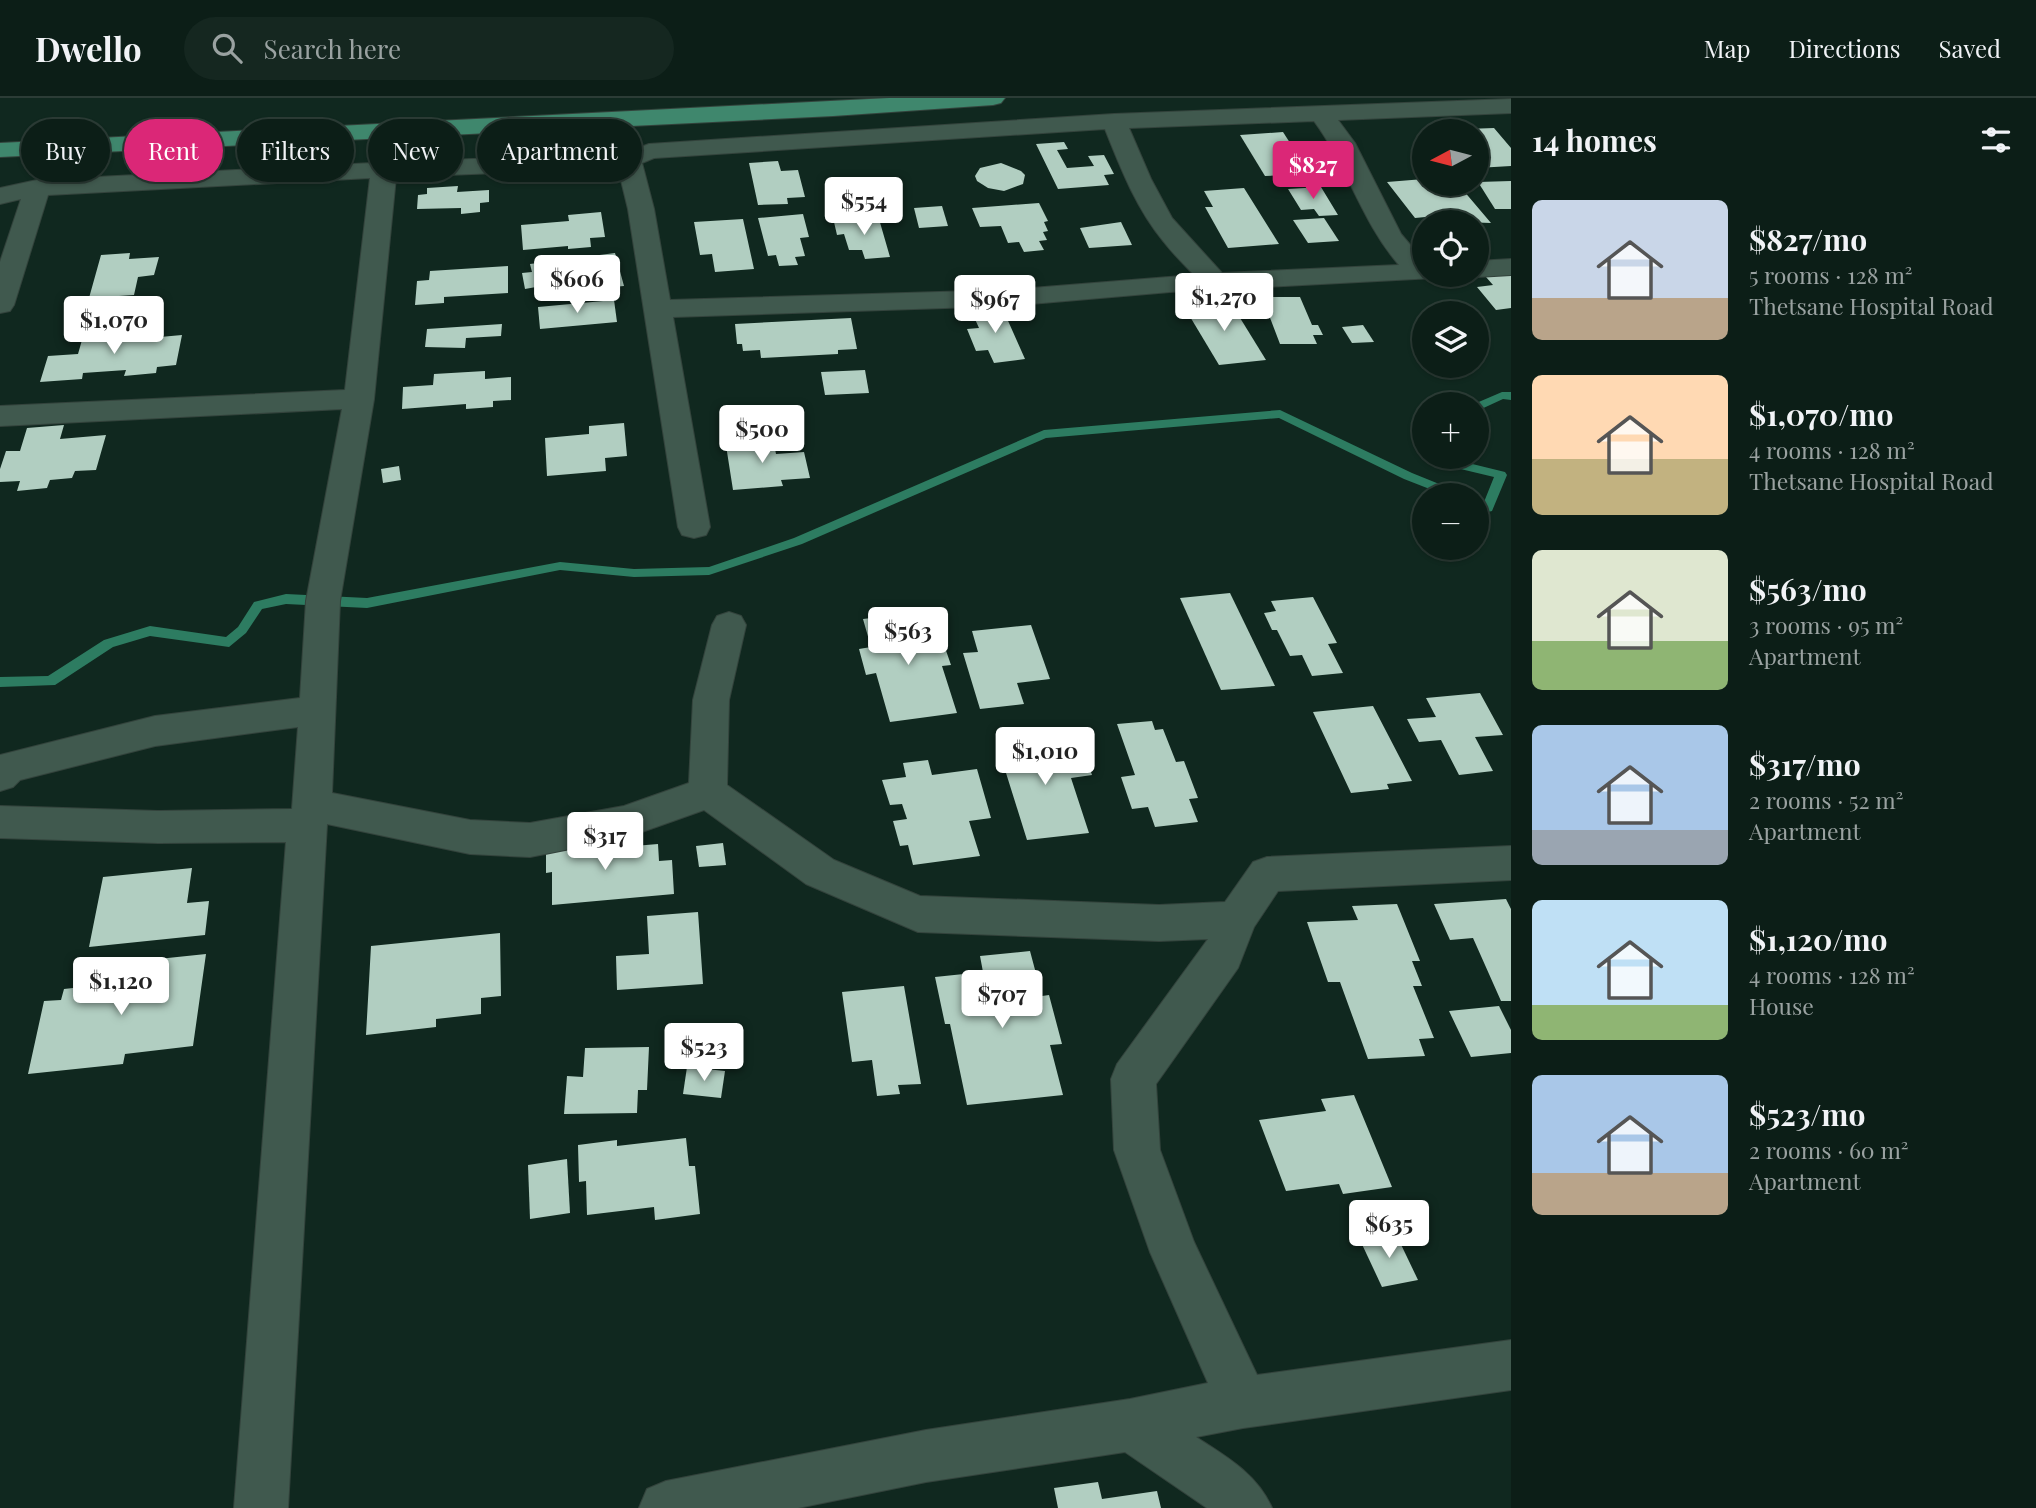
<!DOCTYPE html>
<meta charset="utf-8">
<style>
body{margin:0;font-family:"Playfair Display",serif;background:#152720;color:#f1f3f6;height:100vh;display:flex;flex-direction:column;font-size:26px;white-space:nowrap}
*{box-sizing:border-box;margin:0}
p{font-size:23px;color:#9aa2a1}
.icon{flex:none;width:38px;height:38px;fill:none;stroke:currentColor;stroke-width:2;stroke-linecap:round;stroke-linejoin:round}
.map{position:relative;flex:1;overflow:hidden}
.drawer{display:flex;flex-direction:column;background:#0c1e17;width:525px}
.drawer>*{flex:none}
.top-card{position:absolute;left:21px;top:21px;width:665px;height:63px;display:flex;gap:14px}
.needle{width:46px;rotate:263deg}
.tools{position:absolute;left:1412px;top:21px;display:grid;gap:14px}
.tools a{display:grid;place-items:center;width:77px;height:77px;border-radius:50%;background:#0c1e17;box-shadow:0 2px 5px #0004,0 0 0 2px #2c3c36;font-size:35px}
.price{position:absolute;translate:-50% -60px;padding:0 16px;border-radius:7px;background:#fff;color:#222;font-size:23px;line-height:46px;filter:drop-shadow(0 2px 4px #0008)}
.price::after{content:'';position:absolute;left:50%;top:42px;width:21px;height:16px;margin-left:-10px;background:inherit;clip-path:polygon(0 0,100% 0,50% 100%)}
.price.selected{background:#db2777;color:#fff}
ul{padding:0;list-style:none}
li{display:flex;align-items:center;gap:21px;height:175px;padding:0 21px}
li span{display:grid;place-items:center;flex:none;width:196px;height:140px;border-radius:10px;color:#555}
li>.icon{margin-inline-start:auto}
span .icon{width:84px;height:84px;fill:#fffc;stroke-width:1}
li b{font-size:30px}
h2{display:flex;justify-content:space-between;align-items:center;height:84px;padding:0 21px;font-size:30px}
.pill{padding:0 24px;border-radius:32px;background:#0c1e17;box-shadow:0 2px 5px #0004,0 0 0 2px #2c3c36;font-size:24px;line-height:63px}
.pill.selected{background:#db2777;color:#fff}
header{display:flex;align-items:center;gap:42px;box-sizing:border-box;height:98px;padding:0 35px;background:#0c1e17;border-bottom:2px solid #2c3c36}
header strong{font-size:33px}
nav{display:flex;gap:38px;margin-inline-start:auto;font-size:24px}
.search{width:490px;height:63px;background:#152720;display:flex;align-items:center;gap:18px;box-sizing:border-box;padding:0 24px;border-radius:38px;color:#9aa2a1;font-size:26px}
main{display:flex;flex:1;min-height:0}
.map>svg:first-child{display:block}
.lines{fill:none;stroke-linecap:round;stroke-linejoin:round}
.stream{fill:#2d7c61;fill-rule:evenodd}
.building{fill:#b1cec1}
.minor-casing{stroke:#33433c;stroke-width:2}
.major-casing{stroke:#33433c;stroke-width:2}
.minor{fill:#40594e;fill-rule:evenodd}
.major{fill:#3f876d;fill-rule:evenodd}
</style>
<header>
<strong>Dwello</strong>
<div class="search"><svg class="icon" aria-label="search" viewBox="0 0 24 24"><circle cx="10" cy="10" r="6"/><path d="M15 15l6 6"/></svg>Search here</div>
<nav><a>Map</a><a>Directions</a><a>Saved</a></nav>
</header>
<main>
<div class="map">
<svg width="1511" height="1410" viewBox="0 0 1511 1410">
<rect width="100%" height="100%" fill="#10281f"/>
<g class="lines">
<g class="stream">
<path d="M 1502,294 L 1511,294 L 1511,302 L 1503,301 L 1477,313 L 1477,306 L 1474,306 Z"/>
<path d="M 1280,312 L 1412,375 L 1459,394 L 1461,397 L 1445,397 L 1404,381 L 1279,320 L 1046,340 L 802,446 L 709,477 L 634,479 L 560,472 L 367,510 L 286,506 L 262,511 L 246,535 L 229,549 L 150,538 L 113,549 L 55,587 L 0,589 L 0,579 L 48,578 L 104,542 L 150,528 L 226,539 L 238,529 L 254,504 L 286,496 L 367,500 L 560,464 L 634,471 L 709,469 L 794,440 L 1044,332 Z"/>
<path d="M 1443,359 L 1455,359 L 1456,362 L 1505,374 L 1507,377 L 1492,413 L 1488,414 L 1477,410 L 1477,402 L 1484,404 L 1494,379 L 1448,368 Z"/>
</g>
</g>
<g class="building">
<path d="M 1494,30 L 1511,50 L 1511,68 L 1477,70 L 1477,33 L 1467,31 Z"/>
<path d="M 1283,34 L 1310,76 L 1265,78 L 1240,37 Z"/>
<path d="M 1064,44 L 1068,51 L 1057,52 L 1067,70 L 1094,68 L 1088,58 L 1104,57 L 1114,76 L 1104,77 L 1109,87 L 1058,91 L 1036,46 Z"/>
<path d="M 778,63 L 781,73 L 798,72 L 805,99 L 787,100 L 788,106 L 758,107 L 749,65 Z"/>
<path d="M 1001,65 L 1021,73 L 1025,77 L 1023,86 L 1004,93 L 988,90 L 977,83 L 975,78 L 980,70 Z"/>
<path d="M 1424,81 L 1424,86 L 1464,86 L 1468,92 L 1463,92 L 1491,125 L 1463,124 L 1457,116 L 1415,120 L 1387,84 Z"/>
<path d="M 1511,83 L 1511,111 L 1495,111 L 1478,84 Z"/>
<path d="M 458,88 L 457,94 L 489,92 L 489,104 L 480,105 L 480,114 L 461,116 L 461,110 L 417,111 L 418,97 L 427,96 L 427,90 Z"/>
<path d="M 1321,89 L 1338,117 L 1319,118 L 1314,111 L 1301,112 L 1288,91 Z"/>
<path d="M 1244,90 L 1279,146 L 1228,150 L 1205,109 L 1213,109 L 1204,93 Z"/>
<path d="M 1039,105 L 1048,123 L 1044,124 L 1048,133 L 1043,134 L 1047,142 L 1039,143 L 1044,152 L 1024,154 L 1019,144 L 1008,145 L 1001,128 L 980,129 L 972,110 Z"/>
<path d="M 942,108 L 948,128 L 919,130 L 914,110 Z"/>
<path d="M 601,114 L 605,139 L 590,140 L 591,149 L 568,151 L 568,148 L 523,152 L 521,127 L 569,123 L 568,117 Z"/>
<path d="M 803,116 L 809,139 L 800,140 L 805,158 L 795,159 L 798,167 L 779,168 L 776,157 L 768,158 L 758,120 Z"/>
<path d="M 1324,120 L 1339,143 L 1308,145 L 1293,122 Z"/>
<path d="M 743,121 L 754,171 L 715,174 L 712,156 L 700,157 L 694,124 Z"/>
<path d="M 879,121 L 890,159 L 865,161 L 862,152 L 849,152 L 844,136 L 837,137 L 834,124 Z"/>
<path d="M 1121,124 L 1132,147 L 1089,150 L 1080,130 Z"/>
<path d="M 130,155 L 129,161 L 159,159 L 154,177 L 138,179 L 134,197 L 89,200 L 101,157 Z"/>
<path d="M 615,155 L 624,188 L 537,196 L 536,189 L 525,191 L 522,175 L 532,174 L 530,166 Z"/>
<path d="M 508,168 L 508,195 L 444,199 L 444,205 L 415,207 L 417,183 L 429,182 L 430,173 Z"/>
<path d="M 1511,176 L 1511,210 L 1496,212 L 1477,189 L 1493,187 L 1486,179 Z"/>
<path d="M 1251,199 L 1300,199 L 1312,227 L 1318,227 L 1323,237 L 1313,237 L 1317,246 L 1280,246 L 1267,212 L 1256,211 Z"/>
<path d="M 614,202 L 617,224 L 540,231 L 538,209 Z"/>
<path d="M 1229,202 L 1266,262 L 1219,267 L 1183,207 Z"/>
<path d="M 1001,207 L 1025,261 L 994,265 L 988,252 L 976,253 L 967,231 L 979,230 L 970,210 Z"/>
<path d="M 851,220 L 857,251 L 838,252 L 838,256 L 761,260 L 760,252 L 743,253 L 742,246 L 737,246 L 735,226 Z"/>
<path d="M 502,226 L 501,238 L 466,240 L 465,250 L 425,249 L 427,231 Z"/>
<path d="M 1363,227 L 1374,244 L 1352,245 L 1342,229 Z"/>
<path d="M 140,231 L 138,241 L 182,237 L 176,267 L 157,269 L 156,275 L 124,278 L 126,272 L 83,275 L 82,281 L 40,284 L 48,258 L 78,256 L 84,235 Z"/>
<path d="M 865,272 L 869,295 L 825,297 L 821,274 Z"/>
<path d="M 485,273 L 485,281 L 511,279 L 511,302 L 493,303 L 493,309 L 466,311 L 466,306 L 402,311 L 403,289 L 433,287 L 434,276 Z"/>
<path d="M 624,325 L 627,358 L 605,360 L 606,373 L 547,378 L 545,340 L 589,336 L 589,328 Z"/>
<path d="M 64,327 L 60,341 L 106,337 L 96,372 L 75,373 L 72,380 L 50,382 L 47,390 L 17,393 L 20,383 L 0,384 L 0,371 L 6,353 L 20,353 L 27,330 Z"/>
<path d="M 754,339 L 756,353 L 775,351 L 776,356 L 804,354 L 810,380 L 781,382 L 783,388 L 733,392 L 725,341 Z"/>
<path d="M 399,368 L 401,382 L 383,385 L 381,371 Z"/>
<path d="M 1230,495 L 1275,588 L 1221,592 L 1180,500 Z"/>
<path d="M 1313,499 L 1337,545 L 1328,546 L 1343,575 L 1312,578 L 1302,557 L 1290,558 L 1277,532 L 1272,532 L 1264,515 L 1276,513 L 1271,503 Z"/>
<path d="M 921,514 L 931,543 L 942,541 L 951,567 L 942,568 L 957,615 L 890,624 L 876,575 L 866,577 L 859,551 L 871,549 L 863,521 Z"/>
<path d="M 1031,527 L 1050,581 L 1017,585 L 1024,606 L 980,611 L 963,555 L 978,554 L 972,533 Z"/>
<path d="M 1480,595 L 1503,637 L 1475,639 L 1493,673 L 1459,677 L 1441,642 L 1419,644 L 1407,621 L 1436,619 L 1426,600 Z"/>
<path d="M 1373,608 L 1412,683 L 1387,686 L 1389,691 L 1351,695 L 1313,614 Z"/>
<path d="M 1152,623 L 1155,632 L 1163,631 L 1176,664 L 1184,663 L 1198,700 L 1189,701 L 1198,724 L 1155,729 L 1148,709 L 1132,711 L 1121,679 L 1135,677 L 1117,626 Z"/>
<path d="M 1039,639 L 1043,653 L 1083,649 L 1092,677 L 1071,680 L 1089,735 L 1027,742 L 996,643 Z"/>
<path d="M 928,662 L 932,677 L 977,671 L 991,720 L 969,723 L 980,758 L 913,767 L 908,747 L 900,748 L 893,723 L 907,721 L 902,706 L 890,707 L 882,682 L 906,679 L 903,665 Z"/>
<path d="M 586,738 L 586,752 L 658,746 L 659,763 L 672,762 L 674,796 L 552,807 L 552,774 L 546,775 L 546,741 Z"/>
<path d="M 723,745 L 726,767 L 699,769 L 696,748 Z"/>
<path d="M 192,770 L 187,805 L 209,803 L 205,837 L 89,849 L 103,779 Z"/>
<path d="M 1506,801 L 1511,811 L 1511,903 L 1501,903 L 1473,840 L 1450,842 L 1434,806 Z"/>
<path d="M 1397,806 L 1420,863 L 1412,863 L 1422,888 L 1413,888 L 1434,940 L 1419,941 L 1425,958 L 1368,961 L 1340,884 L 1328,884 L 1307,824 L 1358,822 L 1352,808 Z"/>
<path d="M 698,814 L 703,886 L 617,892 L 616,858 L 649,856 L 647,818 Z"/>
<path d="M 500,835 L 501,898 L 481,900 L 481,916 L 436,921 L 436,929 L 366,937 L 371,848 Z"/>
<path d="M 1030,853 L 1042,898 L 1049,897 L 1062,946 L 1050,947 L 1063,997 L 967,1007 L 950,926 L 945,926 L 935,879 L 983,874 L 980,858 Z"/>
<path d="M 206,856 L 193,948 L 125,956 L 123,966 L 28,976 L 44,903 L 61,902 L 64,891 L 118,885 L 121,872 L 137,870 L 139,863 Z"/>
<path d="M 904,888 L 921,986 L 898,987 L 900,996 L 877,998 L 872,962 L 852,964 L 842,894 Z"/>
<path d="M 1499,908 L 1511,932 L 1511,955 L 1471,959 L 1449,913 Z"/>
<path d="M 649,949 L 647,992 L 638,992 L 637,1015 L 564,1016 L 567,978 L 583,979 L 585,950 Z"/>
<path d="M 687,969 L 725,973 L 721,1000 L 683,996 Z"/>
<path d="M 1354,997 L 1392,1089 L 1343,1096 L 1339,1086 L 1286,1093 L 1259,1022 L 1326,1013 L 1321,1001 Z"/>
<path d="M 686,1040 L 689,1068 L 695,1068 L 700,1116 L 655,1122 L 654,1109 L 587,1117 L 586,1083 L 579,1084 L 578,1047 L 617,1042 L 617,1048 Z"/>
<path d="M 567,1061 L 570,1115 L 530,1121 L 528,1067 Z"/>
<path d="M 1395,1134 L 1418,1182 L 1382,1189 L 1360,1142 Z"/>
<path d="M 1098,1384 L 1102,1401 L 1157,1393 L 1161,1410 L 1058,1410 L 1054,1390 Z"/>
</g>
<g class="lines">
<defs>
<g id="minor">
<path d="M 1511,1 L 1511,15 L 1338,22 L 1355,45 L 1401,136 L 1424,163 L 1424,177 L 1436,177 L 1434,180 L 1170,194 L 1006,208 L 673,219 L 710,429 L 706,437 L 694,440 L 682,437 L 678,429 L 628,111 L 618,70 L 396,79 L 374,301 L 340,503 L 332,695 L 470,722 L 530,725 L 624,708 L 689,685 L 693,602 L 712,527 L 717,518 L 729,514 L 741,518 L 746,527 L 729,602 L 727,687 L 834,762 L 920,798 L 1159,807 L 1225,804 L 1253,764 L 1267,759 L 1511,748 L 1511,782 L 1278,793 L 1254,829 L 1238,870 L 1156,986 L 1160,1052 L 1194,1144 L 1257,1277 L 1511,1242 L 1511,1292 L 1243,1330 L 1196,1339 C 1227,1359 1257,1376 1272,1410 L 1207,1410 L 1125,1354 L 926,1384 L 798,1410 L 639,1410 L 647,1391 L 666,1383 L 926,1332 L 1130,1301 L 1208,1285 L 1150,1154 L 1114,1052 L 1111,981 L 1117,966 L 1208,841 L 1159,843 L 918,834 L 806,786 L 704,712 L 625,740 L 530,759 L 470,756 L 327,726 L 288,1410 L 234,1410 L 286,744 L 158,745 L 0,740 L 0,708 L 158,713 L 292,711 L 298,629 L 155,648 L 20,682 L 13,689 L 0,693 L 0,657 L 155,618 L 300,600 L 306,503 L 342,311 L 0,328 L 0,308 L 345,292 L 370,80 L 48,97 L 14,207 L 10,213 L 0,215 L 0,164 L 21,101 L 0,106 L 0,90 L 37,82 L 373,65 L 383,29 L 392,27 L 401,29 L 404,34 L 398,64 L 625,55 L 649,46 L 1114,16 ZM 1314,23 C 1348,69 1361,123 1399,167 L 1222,175 L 1172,120 L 1151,81 L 1129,30 ZM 1105,31 C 1121,71 1136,110 1164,144 C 1173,156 1184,166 1194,177 L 1006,192 L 670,202 L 654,111 L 642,65 L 654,60 Z"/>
<path d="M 1511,161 L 1511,177 L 1477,179 L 1467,177 L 1477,177 L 1477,163 Z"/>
</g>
<path id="major" d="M 889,0 L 1005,0 L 1001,5 L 993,7 L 833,18 L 0,59 L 0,45 Z"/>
</defs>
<use href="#minor" class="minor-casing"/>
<use href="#major" class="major-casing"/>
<use href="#minor" class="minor"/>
<use href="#major" class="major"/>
</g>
</svg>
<div class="tools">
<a><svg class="needle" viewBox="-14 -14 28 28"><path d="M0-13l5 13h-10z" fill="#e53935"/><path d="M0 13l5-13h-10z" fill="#9aa2a1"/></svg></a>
<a><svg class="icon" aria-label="locate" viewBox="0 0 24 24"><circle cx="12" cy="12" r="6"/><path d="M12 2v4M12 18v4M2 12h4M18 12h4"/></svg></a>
<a><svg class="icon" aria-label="layers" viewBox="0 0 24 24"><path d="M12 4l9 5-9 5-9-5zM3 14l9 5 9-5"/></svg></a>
<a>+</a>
<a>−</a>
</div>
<b class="price selected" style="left:1313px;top:103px">$827</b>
<b class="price" style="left:864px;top:139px">$554</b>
<b class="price" style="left:577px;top:217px">$606</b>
<b class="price" style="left:1224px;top:235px">$1,270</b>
<b class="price" style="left:995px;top:237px">$967</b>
<b class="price" style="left:114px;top:258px">$1,070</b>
<b class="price" style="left:762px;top:367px">$500</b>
<b class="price" style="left:908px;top:569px">$563</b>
<b class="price" style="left:1045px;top:689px">$1,010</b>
<b class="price" style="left:605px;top:774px">$317</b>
<b class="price" style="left:121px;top:919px">$1,120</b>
<b class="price" style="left:1002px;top:932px">$707</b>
<b class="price" style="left:704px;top:985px">$523</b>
<b class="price" style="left:1389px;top:1162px">$635</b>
<div class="top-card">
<a class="pill">Buy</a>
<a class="pill selected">Rent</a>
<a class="pill">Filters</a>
<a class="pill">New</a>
<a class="pill">Apartment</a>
</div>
</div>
<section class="drawer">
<h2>14 homes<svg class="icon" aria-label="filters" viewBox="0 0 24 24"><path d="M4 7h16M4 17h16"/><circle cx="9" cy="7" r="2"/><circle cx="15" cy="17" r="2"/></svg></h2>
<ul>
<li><span style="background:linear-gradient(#c9d6e8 70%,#b9a48a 0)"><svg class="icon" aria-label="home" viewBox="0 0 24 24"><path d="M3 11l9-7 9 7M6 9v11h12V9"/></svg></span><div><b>$827/mo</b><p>5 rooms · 128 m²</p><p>Thetsane Hospital Road</p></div></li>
<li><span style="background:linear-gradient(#ffd9b3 60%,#c2b280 0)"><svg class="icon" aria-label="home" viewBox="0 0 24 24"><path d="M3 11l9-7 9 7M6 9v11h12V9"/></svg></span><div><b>$1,070/mo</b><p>4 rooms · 128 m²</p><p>Thetsane Hospital Road</p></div></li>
<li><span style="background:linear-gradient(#dfe7d0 65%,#8fb573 0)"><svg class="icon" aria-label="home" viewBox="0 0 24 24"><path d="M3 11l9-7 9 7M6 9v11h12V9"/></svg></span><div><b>$563/mo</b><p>3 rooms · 95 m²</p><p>Apartment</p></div></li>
<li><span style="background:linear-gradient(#a9c7e8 75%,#9aa5b1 0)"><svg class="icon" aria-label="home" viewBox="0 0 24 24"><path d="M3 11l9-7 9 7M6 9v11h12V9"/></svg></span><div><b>$317/mo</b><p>2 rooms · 52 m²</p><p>Apartment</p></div></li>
<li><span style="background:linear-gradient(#bfe0f5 75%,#8fb573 0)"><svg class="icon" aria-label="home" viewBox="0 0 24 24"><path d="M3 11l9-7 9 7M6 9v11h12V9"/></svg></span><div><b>$1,120/mo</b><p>4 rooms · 128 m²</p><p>House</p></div></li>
<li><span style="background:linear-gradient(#a9c7e8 70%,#b9a48a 0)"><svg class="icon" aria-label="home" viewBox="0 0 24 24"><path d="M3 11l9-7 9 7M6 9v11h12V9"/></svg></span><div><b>$523/mo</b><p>2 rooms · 60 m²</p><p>Apartment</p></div></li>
</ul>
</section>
</main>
